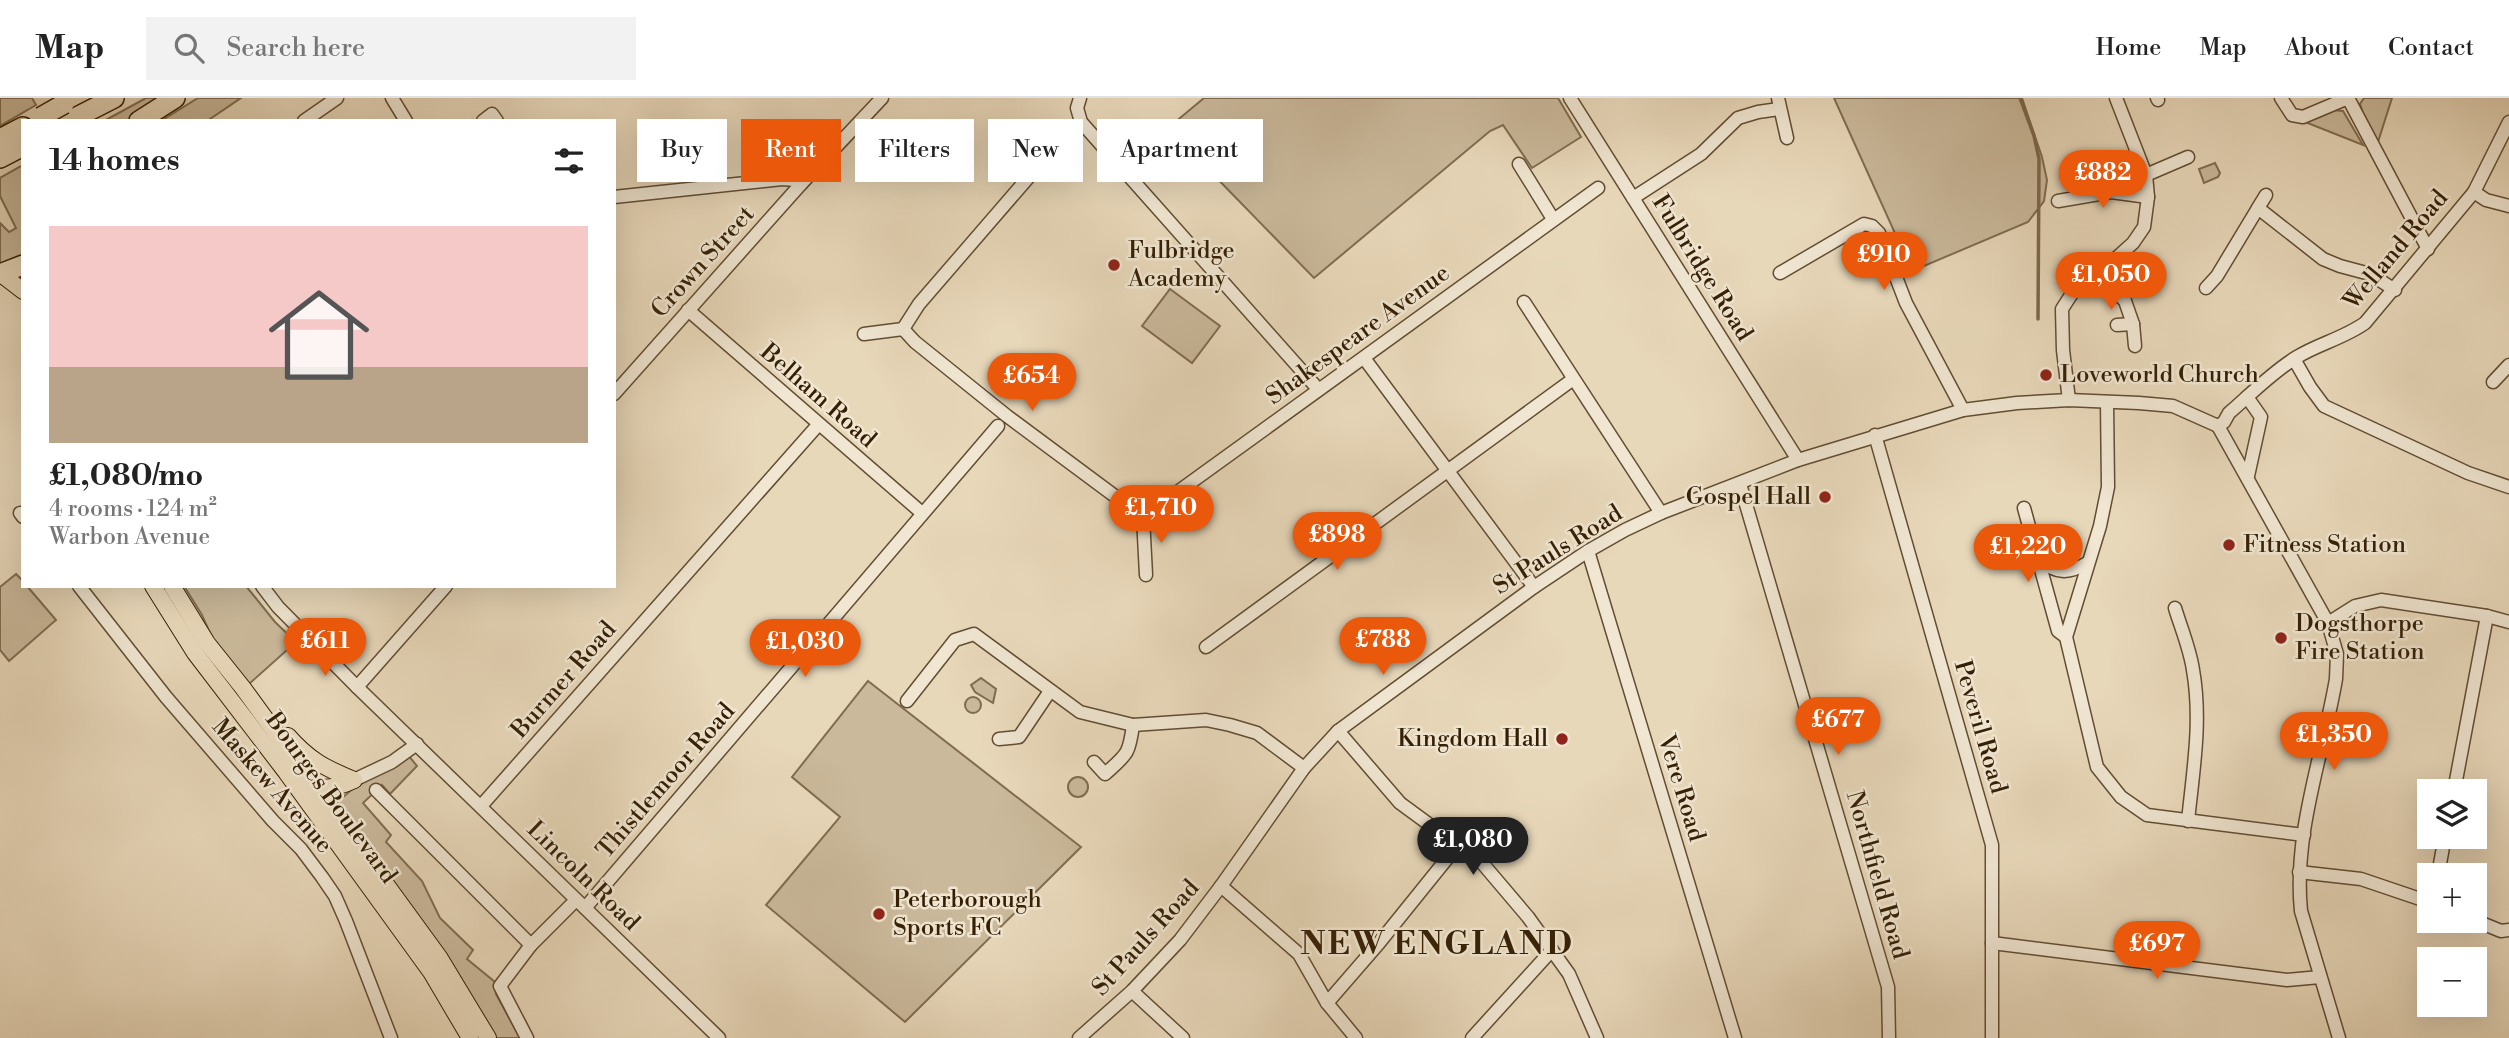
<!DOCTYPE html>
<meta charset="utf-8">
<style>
body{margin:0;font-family:"Libre Bodoni",serif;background:#f2f2f2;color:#222;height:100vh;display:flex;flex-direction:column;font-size:26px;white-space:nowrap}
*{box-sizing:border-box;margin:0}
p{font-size:23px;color:#767676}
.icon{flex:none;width:38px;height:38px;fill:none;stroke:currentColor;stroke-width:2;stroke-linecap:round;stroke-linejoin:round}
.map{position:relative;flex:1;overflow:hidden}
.drawer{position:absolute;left:21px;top:21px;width:595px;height:469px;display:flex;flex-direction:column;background:#fff;border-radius:0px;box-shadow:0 7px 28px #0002}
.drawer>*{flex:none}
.top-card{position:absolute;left:637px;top:21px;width:665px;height:63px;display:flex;gap:14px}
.controls{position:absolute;left:2417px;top:681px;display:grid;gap:14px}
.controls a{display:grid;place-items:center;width:70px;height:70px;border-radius:0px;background:#fff;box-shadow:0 7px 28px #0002;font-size:35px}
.price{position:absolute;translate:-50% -60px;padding:0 16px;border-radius:24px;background:#ea580c;color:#fff;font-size:23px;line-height:46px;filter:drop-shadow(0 2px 4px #0008)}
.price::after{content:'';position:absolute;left:50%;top:42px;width:21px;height:16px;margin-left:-10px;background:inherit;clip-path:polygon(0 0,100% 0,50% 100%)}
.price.current{background:#222;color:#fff}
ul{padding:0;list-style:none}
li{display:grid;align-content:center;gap:14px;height:371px;padding:0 28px}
li span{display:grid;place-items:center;height:217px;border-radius:0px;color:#555}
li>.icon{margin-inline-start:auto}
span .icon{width:126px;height:126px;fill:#fffc;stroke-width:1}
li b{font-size:30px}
h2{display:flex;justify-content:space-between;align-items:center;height:84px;padding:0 28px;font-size:30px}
.chip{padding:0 24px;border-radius:0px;background:#fff;box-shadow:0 7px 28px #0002;font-size:24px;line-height:63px}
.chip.current{background:#ea580c;color:#fff}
header{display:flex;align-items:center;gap:42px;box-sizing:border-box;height:98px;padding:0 35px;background:#fff;border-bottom:2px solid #e0e0e0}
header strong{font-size:33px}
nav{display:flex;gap:38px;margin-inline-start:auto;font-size:24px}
.search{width:490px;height:63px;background:#f2f2f2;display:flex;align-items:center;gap:18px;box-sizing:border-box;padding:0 24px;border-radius:0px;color:#767676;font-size:26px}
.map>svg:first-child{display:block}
.green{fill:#cab99b;stroke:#806c50;stroke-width:2}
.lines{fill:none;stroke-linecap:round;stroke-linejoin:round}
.stream{stroke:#7c684c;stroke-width:3.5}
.minor-casing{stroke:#624d32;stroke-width:15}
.major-casing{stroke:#351f04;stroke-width:18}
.highway-casing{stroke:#351f04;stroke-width:22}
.minor{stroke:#f0e6d2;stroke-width:12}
.major{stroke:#e8d8ba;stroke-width:16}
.highway{stroke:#e8d8ba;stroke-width:19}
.highway-bridge-casing{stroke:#351f04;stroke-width:22;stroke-linecap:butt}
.highway-bridge{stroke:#e8d8ba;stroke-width:19}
.poi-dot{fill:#8f2418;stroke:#f0e6d2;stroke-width:2.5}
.labels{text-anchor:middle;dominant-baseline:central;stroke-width:5;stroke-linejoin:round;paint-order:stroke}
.street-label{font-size:24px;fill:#351f04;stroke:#f0e6d2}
.poi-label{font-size:24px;fill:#351f04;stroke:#f0e6d2;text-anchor:start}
.district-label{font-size:32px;font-weight:bold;letter-spacing:2px;fill:#351f04;stroke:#f0e6d2}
</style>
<header>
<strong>Map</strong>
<div class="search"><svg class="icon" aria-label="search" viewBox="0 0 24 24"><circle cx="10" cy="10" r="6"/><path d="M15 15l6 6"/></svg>Search here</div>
<nav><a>Home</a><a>Map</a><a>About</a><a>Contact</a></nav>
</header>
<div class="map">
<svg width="2509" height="940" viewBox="0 0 2509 940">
<rect width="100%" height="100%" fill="#e8d8ba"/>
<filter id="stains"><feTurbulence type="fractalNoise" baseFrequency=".00286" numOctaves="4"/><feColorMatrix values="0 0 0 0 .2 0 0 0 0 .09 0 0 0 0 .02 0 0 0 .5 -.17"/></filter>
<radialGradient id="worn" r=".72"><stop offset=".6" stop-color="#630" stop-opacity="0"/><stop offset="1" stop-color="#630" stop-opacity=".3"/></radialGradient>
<g class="green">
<path d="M 0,0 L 32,0 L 36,7 L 0,28 Z"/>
<path d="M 146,0 L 167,0 L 131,23 L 104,23 Z"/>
<path d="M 198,0 L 241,0 L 207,23 L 161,23 Z"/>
<path d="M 1204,0 L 1558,0 L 1581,39 L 1532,70 L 1503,27 L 1490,33 L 1314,180 L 1168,30 Z"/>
<path d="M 1834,0 L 2022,0 L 2042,59 L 2047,82 L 2044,103 L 2028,124 L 1912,173 Z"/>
<path d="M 2364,0 L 2392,0 L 2378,44 L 2363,15 L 2360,6 Z"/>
<path d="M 2333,12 L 2343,13 L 2363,47 L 2305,24 Z"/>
<path d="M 2215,65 L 2220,75 L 2218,79 L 2204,85 L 2199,71 Z"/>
<path d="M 23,67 L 23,161 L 0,166 L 0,125 L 9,134 L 16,130 L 0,98 L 0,80 Z"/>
<path d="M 1170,191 L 1220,228 L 1192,265 L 1142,228 Z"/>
<path d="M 16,476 L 23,483 L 23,488 L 27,488 L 56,522 L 9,563 L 0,552 L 0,489 Z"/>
<path d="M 184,488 L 246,488 L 275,524 L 296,544 L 249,586 L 214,544 L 202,517 Z"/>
<path d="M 981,580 L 996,591 L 993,605 L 975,594 L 971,587 Z"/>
<path d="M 868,583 L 1081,749 L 905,924 L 766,807 L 840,719 L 792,679 Z"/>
<circle cx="973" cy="607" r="8"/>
<path d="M 408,657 L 417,668 L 390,696 L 382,687 L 363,705 L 391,737 L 386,744 L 422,783 L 440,820 L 473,852 L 467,861 L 495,884 L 496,896 L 520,940 L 496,940 L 443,854 L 336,705 L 362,683 Z"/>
<circle cx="1078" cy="689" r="10"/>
</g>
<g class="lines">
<path class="stream" d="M 2020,0 L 2034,38 L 2039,61 L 2038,221"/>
<defs>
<g id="minor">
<path d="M 392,0 L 406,23"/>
<path d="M 1080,0 L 1077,10 L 1081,24 L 1318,291"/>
<path d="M 1570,0 L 1798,362"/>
<path d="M 1778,0 L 1787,40"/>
<path d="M 2157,0 L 2158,2"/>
<path d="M 2281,0 L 2292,17 L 2303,19 L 2348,0"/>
<path d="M 2348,0 L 2428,151"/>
<path d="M 304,23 L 337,0"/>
<path d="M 483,23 L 492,16 L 497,23"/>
<path d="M 1519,66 L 1553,121"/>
<path d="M 2146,77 L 2188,59"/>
<path d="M 2474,94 L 2486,102 L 2509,108"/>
<path d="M 614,99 L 782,81 L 795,82 L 801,86"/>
<path d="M 1633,100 L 1701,56 L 1738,20 L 1758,14 L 1779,11"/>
<path d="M 2058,103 L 2111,94 L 2148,99"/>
<path d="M 2258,110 L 2266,97"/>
<path d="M 1780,175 L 1864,126 L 1872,128 L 1879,135 L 1906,205 L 1963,312"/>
<path d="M 2097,176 L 2125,203 L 2133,226 L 2135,248"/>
<path d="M 2206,190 L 2217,178 L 2258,110 L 2323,161 L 2340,168 L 2370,176 L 2395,192"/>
<path d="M 1524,204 L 1661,415"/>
<path d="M 688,212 L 922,415"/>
<path d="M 2117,227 L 2133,226"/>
<path d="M 903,231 L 915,244 L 1007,318 L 1143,419"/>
<path d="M 903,231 L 919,206 L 1059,44 L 1081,24"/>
<path d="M 864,236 L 903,231"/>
<path d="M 1364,260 L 1534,489"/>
<path d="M 2294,261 L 2310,289 L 2324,308 L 2468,375 L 2509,389"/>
<path d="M 2493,284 L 2509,267"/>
<path d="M 614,296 L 801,86 L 882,0"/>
<path d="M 2247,299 L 2261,319 L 2248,378"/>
<path d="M 2069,302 L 2063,252 L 2062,211 L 2073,194 L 2112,164 L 2133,145 L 2144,129 L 2148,99 L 2146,77 L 2116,0"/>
<path d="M 2107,304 L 2108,389 L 2100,428 L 2066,539 L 2097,669 L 2121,699 L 2147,717 L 2304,737"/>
<path d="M 2218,328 L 2328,525 L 2337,556 L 2336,581 C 2323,657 2293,736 2301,813 L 2339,940"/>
<path d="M 2218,328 L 2224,324 L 2229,315 C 2250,297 2272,274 2297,259 C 2318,246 2344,240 2365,225 L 2474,94 L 2509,24"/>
<path d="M 1875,337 L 1992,747 L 1992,940"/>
<path d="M 1740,386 L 1888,889 L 1889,940"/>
<path d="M 2024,410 L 2058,533 L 2066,539"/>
<path d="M 20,415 L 23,419"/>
<path d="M 1143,419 L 1598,90"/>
<path d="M 1143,419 L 1146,477"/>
<path d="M 1588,453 L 1735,940"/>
<path d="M 2039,462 C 2056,475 2068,477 2087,465"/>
<path d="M 79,488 L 166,599 L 273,723 L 301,751 L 322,779 L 335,798 L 346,823 L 391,940"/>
<path d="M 262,488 L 278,509 L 357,589 L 719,940"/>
<path d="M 2175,510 C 2181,530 2190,551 2193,572 C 2202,623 2193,673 2188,723"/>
<path d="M 2328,525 L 2355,508 L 2381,502 L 2487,518 L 2509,524"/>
<path d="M 1206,549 L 1572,282"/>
<path d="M 357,589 L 446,488"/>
<path d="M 907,603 L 955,542 L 974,536 L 1080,614 L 1133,627 L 1206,622 L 1230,627 L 1257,635 L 1304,670"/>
<path d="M 1338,633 L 1400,705 L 1483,766 L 1528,819 L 1569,876 L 1597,940"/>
<path d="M 999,641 L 1019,639 L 1050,593"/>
<path d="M 1094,664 L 1105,676 C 1127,656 1129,657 1133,627"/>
<path d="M 354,682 L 392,664 L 417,646"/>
<path d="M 376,692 L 531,847"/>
<path d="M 2454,693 L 2487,518"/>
<path d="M 481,708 L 818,327"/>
<path d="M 2299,774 L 2361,781 L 2429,804"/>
<path d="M 2438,777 L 2445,738"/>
<path d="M 1221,788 L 1299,856 L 1327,905 L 1356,940"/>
<path d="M 585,810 L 998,328"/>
<path d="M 2474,822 L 2501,833 L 2509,832"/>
<path d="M 1992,845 L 2287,882 L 2320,879"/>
<path d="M 1132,893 L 1183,940"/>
<path d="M 1327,905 L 1379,845 L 1458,747"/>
<path d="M 527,940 L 500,888 L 531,847 L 576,802"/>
<path d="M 1079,940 L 1132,893 L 1180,842 L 1221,788 L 1304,670 L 1338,633 L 1534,489 L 1588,453 L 1625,432 L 1661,415 L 1798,362 L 1963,312 L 2017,305 L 2069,302 L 2139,305 L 2173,308 L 2218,328"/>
<path d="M 1472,940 L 1552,852"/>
</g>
<g id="major">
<path d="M 1,176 L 23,193"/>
<path d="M 153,488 L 195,555 L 286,674 L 431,874 L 470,940"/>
<path d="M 172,488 L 207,545 L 243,590 L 439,859 L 488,940"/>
<path d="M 288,638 C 309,662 325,670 354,682"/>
<path d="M 309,688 C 324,692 340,689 354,682"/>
</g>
<g id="highway">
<path d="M 69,23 L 114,0"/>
<path d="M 139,23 L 175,0"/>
<path d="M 0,41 L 23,29"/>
<path d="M 0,60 L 23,48"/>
<path d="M 0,176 L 23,167"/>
</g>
</defs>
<use href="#minor" class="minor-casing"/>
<use href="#major" class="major-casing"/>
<use href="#highway" class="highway-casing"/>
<use href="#minor" class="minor"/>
<use href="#major" class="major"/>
<use href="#highway" class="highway"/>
<defs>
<path id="highway-bridge" d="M 41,19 L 64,6"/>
</defs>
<use href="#highway-bridge" class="highway-bridge-casing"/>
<use href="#highway-bridge" class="highway-bridge"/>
</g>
<g class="poi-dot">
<circle cx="1114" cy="167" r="7"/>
<circle cx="2046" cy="277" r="7"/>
<circle cx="1825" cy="399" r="7"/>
<circle cx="2229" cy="447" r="7"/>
<circle cx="2281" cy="540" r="7"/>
<circle cx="1562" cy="641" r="7"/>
<circle cx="879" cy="816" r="7"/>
</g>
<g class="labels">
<g class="street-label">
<text transform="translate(2396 152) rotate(-50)">Welland Road</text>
<text transform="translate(703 164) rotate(-48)">Crown Street</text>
<text transform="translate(1702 170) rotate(58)">Fulbridge Road</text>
<text transform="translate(1358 237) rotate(-36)">Shakespeare Avenue</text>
<text transform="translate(818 298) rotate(41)">Belham Road</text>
<text transform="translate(1558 452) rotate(-32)">St Pauls Road</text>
<text transform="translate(564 582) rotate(-49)">Burmer Road</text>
<text transform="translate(1980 629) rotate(74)">Peveril Road</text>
<text transform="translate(666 683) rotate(-49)">Thistlemoor Road</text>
<text transform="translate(272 688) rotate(49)">Maskew Avenue</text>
<text transform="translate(1681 690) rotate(73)">Vere Road</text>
<text transform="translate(331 700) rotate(54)">Bourges Boulevard</text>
<text transform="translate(1877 777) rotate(74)">Northfield Road</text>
<text transform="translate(583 778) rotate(44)">Lincoln Road</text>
<text transform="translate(1146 840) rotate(-48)">St Pauls Road</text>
</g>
<g class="poi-label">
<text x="1128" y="153">Fulbridge<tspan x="1128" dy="28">Academy</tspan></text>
<text x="2060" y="277">Loveworld Church</text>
<text x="1811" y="399" text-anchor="end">Gospel Hall</text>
<text x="2243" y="447">Fitness Station</text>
<text x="2295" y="526">Dogsthorpe<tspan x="2295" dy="28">Fire Station</tspan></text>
<text x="1548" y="641" text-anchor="end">Kingdom Hall</text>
<text x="893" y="802">Peterborough<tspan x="893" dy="28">Sports FC</tspan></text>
</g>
<g class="district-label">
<text x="1437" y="846">NEW ENGLAND</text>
</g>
</g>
<rect width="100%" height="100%" filter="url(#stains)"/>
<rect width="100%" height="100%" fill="url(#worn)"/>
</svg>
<div class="controls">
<a><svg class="icon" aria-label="layers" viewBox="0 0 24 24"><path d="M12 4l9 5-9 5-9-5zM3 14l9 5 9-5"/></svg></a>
<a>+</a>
<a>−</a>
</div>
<b class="price" style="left:2103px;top:112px">£882</b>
<b class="price" style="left:1884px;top:194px">£910</b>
<b class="price" style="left:2111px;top:214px">£1,050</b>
<b class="price" style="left:1032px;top:315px">£654</b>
<b class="price" style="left:1161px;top:447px">£1,710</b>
<b class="price" style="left:1337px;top:474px">£898</b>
<b class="price" style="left:2028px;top:486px">£1,220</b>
<b class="price" style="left:1383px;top:579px">£788</b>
<b class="price" style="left:325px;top:580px">£611</b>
<b class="price" style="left:805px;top:581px">£1,030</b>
<b class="price" style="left:1838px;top:659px">£677</b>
<b class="price" style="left:2334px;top:674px">£1,350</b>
<b class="price current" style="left:1473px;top:779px">£1,080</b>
<b class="price" style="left:2157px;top:883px">£697</b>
<div class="top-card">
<a class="chip">Buy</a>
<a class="chip current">Rent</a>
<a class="chip">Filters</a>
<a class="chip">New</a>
<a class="chip">Apartment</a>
</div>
<section class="drawer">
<h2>14 homes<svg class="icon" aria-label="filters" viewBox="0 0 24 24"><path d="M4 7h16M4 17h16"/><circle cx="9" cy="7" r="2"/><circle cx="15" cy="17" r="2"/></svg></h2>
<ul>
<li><span style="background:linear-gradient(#f6c9c9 65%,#b9a48a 0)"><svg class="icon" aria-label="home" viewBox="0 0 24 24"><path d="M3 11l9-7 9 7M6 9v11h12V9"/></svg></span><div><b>£1,080/mo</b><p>4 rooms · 124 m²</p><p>Warbon Avenue</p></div></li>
</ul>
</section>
</div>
